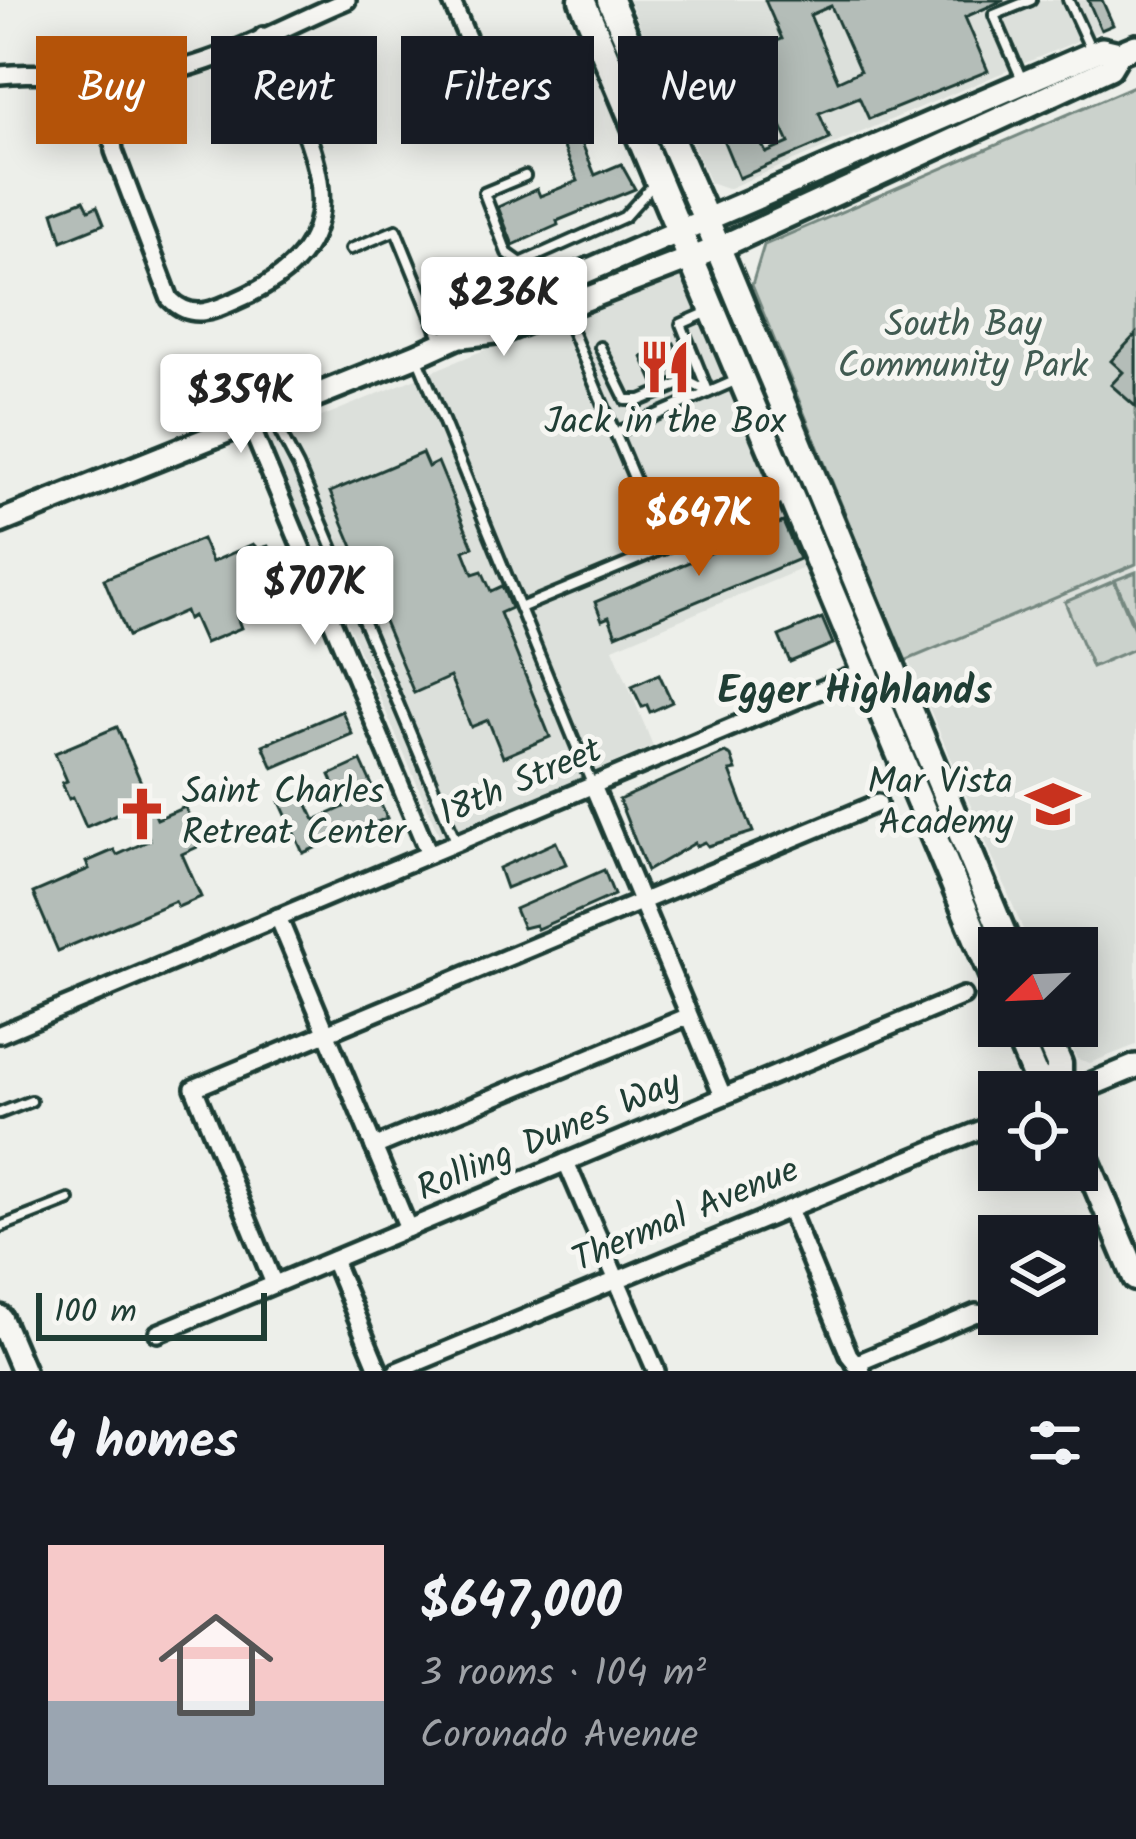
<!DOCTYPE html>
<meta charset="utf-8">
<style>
body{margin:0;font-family:Kalam,sans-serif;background:#242831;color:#f1f3f6;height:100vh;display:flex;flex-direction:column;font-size:45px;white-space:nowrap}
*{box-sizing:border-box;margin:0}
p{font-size:39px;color:#9ea1a6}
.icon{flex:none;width:66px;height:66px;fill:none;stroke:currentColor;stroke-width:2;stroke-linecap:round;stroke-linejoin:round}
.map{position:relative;height:1371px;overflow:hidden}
.sheet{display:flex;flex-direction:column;background:#171b24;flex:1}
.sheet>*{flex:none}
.hud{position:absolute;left:36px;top:36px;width:1065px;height:108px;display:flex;gap:24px}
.needle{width:78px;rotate:247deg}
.buttons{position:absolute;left:978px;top:927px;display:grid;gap:24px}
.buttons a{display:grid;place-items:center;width:120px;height:120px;border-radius:0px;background:#171b24;box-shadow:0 6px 30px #0003;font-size:60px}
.scale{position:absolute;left:36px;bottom:30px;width:231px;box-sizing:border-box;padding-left:12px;border:6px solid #1f3d34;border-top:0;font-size:33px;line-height:42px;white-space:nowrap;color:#1f3d34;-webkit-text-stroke:9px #f6f6f2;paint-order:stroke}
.price{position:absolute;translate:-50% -102px;padding:0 27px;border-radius:12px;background:#fff;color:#222;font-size:39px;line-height:78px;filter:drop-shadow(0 3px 6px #0008)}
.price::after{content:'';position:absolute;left:50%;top:72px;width:36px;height:27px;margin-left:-18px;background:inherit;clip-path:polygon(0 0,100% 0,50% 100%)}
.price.selected{background:#b45309;color:#fff}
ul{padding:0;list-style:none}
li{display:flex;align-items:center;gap:36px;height:300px;padding:0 48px}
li+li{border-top:3px solid #363941}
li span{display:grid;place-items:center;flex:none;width:336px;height:240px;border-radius:0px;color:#555}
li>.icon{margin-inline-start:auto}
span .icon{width:144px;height:144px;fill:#fffc;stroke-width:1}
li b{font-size:51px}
h2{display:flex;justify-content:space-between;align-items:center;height:144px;padding:0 48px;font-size:51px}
.pill{padding:0 42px;border-radius:0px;background:#171b24;box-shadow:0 6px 30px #0003;font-size:42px;line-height:108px}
.pill.selected{background:#b45309;color:#fff}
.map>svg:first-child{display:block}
.built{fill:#dce0db}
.green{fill:#cbd2cc;stroke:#758880;stroke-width:3}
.building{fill:#b4bdb8;stroke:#1f3d34;stroke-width:3;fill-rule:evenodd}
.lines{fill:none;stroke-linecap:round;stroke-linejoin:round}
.lane-casing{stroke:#1f3d34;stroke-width:16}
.street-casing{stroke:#1f3d34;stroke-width:24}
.secondary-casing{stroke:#1f3d34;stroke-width:30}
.primary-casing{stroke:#1f3d34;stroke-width:33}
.lane{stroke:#f6f6f2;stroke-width:8}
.street{stroke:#f6f6f2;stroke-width:15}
.secondary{stroke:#f6f6f2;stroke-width:21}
.primary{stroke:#f6f6f2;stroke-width:24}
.labels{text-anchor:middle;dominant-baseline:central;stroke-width:10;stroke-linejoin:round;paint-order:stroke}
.park-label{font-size:36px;fill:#415b52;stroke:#f6f6f2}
.poi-label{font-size:36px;fill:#1f3d34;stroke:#f6f6f2}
.street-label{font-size:36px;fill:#1f3d34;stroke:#f6f6f2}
.neighbourhood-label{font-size:39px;font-weight:bold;fill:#1f3d34;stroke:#f6f6f2}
</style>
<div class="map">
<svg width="1136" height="1371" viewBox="0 0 1136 1371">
<rect width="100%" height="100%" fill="#edefea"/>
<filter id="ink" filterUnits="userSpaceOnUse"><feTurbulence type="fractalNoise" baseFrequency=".00833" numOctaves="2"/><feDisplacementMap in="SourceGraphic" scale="24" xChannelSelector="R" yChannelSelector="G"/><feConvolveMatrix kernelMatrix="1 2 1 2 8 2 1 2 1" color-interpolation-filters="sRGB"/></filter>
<g filter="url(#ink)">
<g class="built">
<path d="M 629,0 L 1104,0 L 1115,25 L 727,189 L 710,183 Z"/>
<path d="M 683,268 L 813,564 L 613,648 L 653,746 L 440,837 L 268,439 Z"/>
<path d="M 1136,564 L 1136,1045 L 1090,1063 L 1077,1059 L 1063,1026 L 1077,1026 L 1077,948 L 1031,948 L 909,660 Z"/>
</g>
<g class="green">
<path d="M 1136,85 L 1136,564 L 905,661 L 752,285 L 764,245 Z"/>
<path d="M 1136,572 L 1136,629 L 1115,580 Z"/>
<path d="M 1114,581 L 1136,634 L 1136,648 L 1092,667 L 1065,602 Z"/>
</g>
<g class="building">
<path d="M 765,0 L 1004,0 L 965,17 L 988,71 L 869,119 L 859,97 L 819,113 L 830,139 L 739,178 L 694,69 L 709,63 L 711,69 L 782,39 ZM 831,6 L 860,71 L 838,81 L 810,15 ZM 778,119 L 789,143 L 766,153 L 754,128 Z"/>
<path d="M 1088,0 L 1102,0 L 1113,25 L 1101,30 Z"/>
<path d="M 579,136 L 595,175 L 621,164 L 635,189 L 557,221 L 558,225 L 513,245 L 498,207 L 537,189 L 540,196 L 578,181 L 562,143 Z"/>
<path d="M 84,200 L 89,210 L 97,206 L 104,224 L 62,241 L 53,212 Z"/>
<path d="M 1136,334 L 1136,407 L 1111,385 L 1123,372 L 1111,361 Z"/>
<path d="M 674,343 L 687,373 L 655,385 L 642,357 Z"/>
<path d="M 422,453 L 428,467 L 438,462 L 473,547 L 464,551 L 473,574 L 482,571 L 491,591 L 502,586 L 511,608 L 500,613 L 550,737 L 503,757 L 488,720 L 471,727 L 450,677 L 414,693 L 330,492 Z"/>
<path d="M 783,522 L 799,559 L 616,635 L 609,617 L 602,620 L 595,602 Z"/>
<path d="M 202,539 L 212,562 L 253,544 L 258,549 L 268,546 L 283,582 L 246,598 L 251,611 L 237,617 L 241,628 L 205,643 L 193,616 L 188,619 L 185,611 L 128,636 L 104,579 Z"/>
<path d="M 822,618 L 833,644 L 790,662 L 779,636 Z"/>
<path d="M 659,674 L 672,702 L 650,712 L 647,705 L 642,707 L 632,686 Z"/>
<path d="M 342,711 L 352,734 L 273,768 L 263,745 Z"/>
<path d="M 117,727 L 157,819 L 185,807 L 202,845 L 182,854 L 201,897 L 178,907 L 175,901 L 58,951 L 33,893 L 89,869 L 86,862 L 114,850 L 117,855 L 150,840 L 135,806 L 86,827 L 73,797 L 69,799 L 62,783 L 67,781 L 55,753 Z"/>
<path d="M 725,753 L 731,756 L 736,770 L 730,771 L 753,832 L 708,846 L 705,842 L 696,846 L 695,843 L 647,871 L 619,800 Z"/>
<path d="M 361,761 L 387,818 L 303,853 L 280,802 L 302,792 L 315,820 L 344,807 L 330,775 Z"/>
<path d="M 556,842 L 566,864 L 506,888 L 499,868 Z"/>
<path d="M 604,870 L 614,895 L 537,929 L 535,925 L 523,928 L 515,909 Z"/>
</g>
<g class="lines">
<defs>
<g id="lane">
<path d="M 1068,0 L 1092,52"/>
<path d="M 1023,82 L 994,15 L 1031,0"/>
<path d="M 351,249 L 396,230 L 442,343"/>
<path d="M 521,263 L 507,253 L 484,193 L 525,176"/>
<path d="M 533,293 L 521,263 L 624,217 L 653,185"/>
<path d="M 564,312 L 664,549"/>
<path d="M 706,313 L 681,324 L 708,391"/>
<path d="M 600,347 L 626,400 L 641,400 L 687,381 L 709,392"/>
<path d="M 418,359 L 592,784"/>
<path d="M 271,415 L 298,466 L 456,841"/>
<path d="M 615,433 L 735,381"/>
<path d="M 520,608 L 785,498"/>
<path d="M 0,1113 L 31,1101"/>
<path d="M 0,1227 L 69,1200"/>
</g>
<g id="street">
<path d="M 451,0 L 475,56"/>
<path d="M 0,75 C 46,69 92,82 139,77 C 211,69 280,28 347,0"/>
<path d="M 106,78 L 114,151 L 170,299 C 192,321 212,311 237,300 C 379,239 306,138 263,36"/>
<path d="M 249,422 L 429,854"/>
<path d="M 593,786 L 723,1096"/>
<path d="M 278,917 L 408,1228"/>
<path d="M 0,1034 L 865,671"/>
<path d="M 374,1147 L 689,1016"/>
<path d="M 566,1162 L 656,1371"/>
<path d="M 789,1209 L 849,1355 L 862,1371"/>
<path d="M 333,1260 L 379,1371"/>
<path d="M 274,1284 L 194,1088 L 878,803"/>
<path d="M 158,1333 L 963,996"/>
<path d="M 855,1364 L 976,1313 L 1013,1319"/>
<path d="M 397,1371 L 999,1122"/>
</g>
<g id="secondary">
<path d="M 463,336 L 503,331 L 718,248 L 1110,68 L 1119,53"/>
<path d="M 0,522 L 417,355 L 459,336 L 494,311 L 1102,49 L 1119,53 L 1136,46"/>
<path d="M 1088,1086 L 1136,1066"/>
<path d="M 0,1317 L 23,1371"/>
</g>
<g id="primary">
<path d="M 582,0 L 999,991"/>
<path d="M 610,0 L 705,217 L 1009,948"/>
<path d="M 1014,1026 L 1034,1074 L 1054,1092"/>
<path d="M 1043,1026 L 1059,1064 L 1059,1092"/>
<path d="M 1077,1139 L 1136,1278"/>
</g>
</defs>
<use href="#lane" class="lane-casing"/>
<use href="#street" class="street-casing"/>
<use href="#secondary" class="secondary-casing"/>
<use href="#primary" class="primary-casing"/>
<use href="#lane" class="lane"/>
<use href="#street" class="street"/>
<use href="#secondary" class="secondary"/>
<use href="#primary" class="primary"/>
</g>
</g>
<defs>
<symbol id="restaurant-bare" viewBox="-9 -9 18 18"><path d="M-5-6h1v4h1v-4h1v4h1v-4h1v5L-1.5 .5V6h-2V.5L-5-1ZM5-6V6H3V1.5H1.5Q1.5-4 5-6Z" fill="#c8321e" stroke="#f6f6f2" stroke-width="2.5" paint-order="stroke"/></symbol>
<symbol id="school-bare" viewBox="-9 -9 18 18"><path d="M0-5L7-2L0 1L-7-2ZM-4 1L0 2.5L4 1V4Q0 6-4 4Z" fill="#c8321e" stroke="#f6f6f2" stroke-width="2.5" paint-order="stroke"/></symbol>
<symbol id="church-bare" viewBox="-9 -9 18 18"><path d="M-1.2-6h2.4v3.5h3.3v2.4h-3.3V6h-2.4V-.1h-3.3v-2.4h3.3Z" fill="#c8321e" stroke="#f6f6f2" stroke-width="2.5" paint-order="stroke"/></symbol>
</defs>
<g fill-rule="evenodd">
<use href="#restaurant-bare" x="627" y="329" width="76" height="76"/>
<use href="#school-bare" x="1015" y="766" width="76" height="76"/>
<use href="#church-bare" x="104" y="776" width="76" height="76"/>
</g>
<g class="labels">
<g class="park-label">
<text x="963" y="326">South Bay<tspan x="963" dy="41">Community Park</tspan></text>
</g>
<g class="poi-label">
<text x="665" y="423">Jack in the Box</text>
<text x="1013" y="783" text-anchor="end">Mar Vista<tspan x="1013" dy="41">Academy</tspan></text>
<text x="182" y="793" text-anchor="start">Saint Charles<tspan x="182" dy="41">Retreat Center</tspan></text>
</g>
<g class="street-label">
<text transform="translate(521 783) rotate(-23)">18th Street</text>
<text transform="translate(549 1137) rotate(-23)">Rolling Dunes Way</text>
<text transform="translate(686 1216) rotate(-23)">Thermal Avenue</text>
</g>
<g class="neighbourhood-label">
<text x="855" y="693">Egger Highlands</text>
</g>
</g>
</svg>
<div class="buttons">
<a><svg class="needle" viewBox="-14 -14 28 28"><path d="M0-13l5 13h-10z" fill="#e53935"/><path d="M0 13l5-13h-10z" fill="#9ea1a6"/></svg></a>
<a><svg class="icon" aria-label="locate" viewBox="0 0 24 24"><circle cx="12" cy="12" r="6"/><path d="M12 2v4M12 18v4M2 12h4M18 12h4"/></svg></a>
<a><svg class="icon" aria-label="layers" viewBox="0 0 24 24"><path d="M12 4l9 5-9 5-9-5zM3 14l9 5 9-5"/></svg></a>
</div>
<div class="scale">100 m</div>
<b class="price" style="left:504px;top:359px">$236K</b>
<b class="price" style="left:241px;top:456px">$359K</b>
<b class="price selected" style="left:699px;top:579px">$647K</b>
<b class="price" style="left:315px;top:648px">$707K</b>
<div class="hud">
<a class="pill selected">Buy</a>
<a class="pill">Rent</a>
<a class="pill">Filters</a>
<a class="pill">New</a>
</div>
</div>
<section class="sheet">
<h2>4 homes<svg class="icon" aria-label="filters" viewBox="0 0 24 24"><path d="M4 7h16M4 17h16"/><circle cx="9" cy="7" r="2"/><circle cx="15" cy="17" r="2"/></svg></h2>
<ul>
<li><span style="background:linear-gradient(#f6c9c9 65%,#9aa5b1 0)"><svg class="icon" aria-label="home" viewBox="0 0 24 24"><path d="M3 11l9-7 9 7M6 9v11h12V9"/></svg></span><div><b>$647,000</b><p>3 rooms · 104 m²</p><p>Coronado Avenue</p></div></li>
</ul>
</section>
